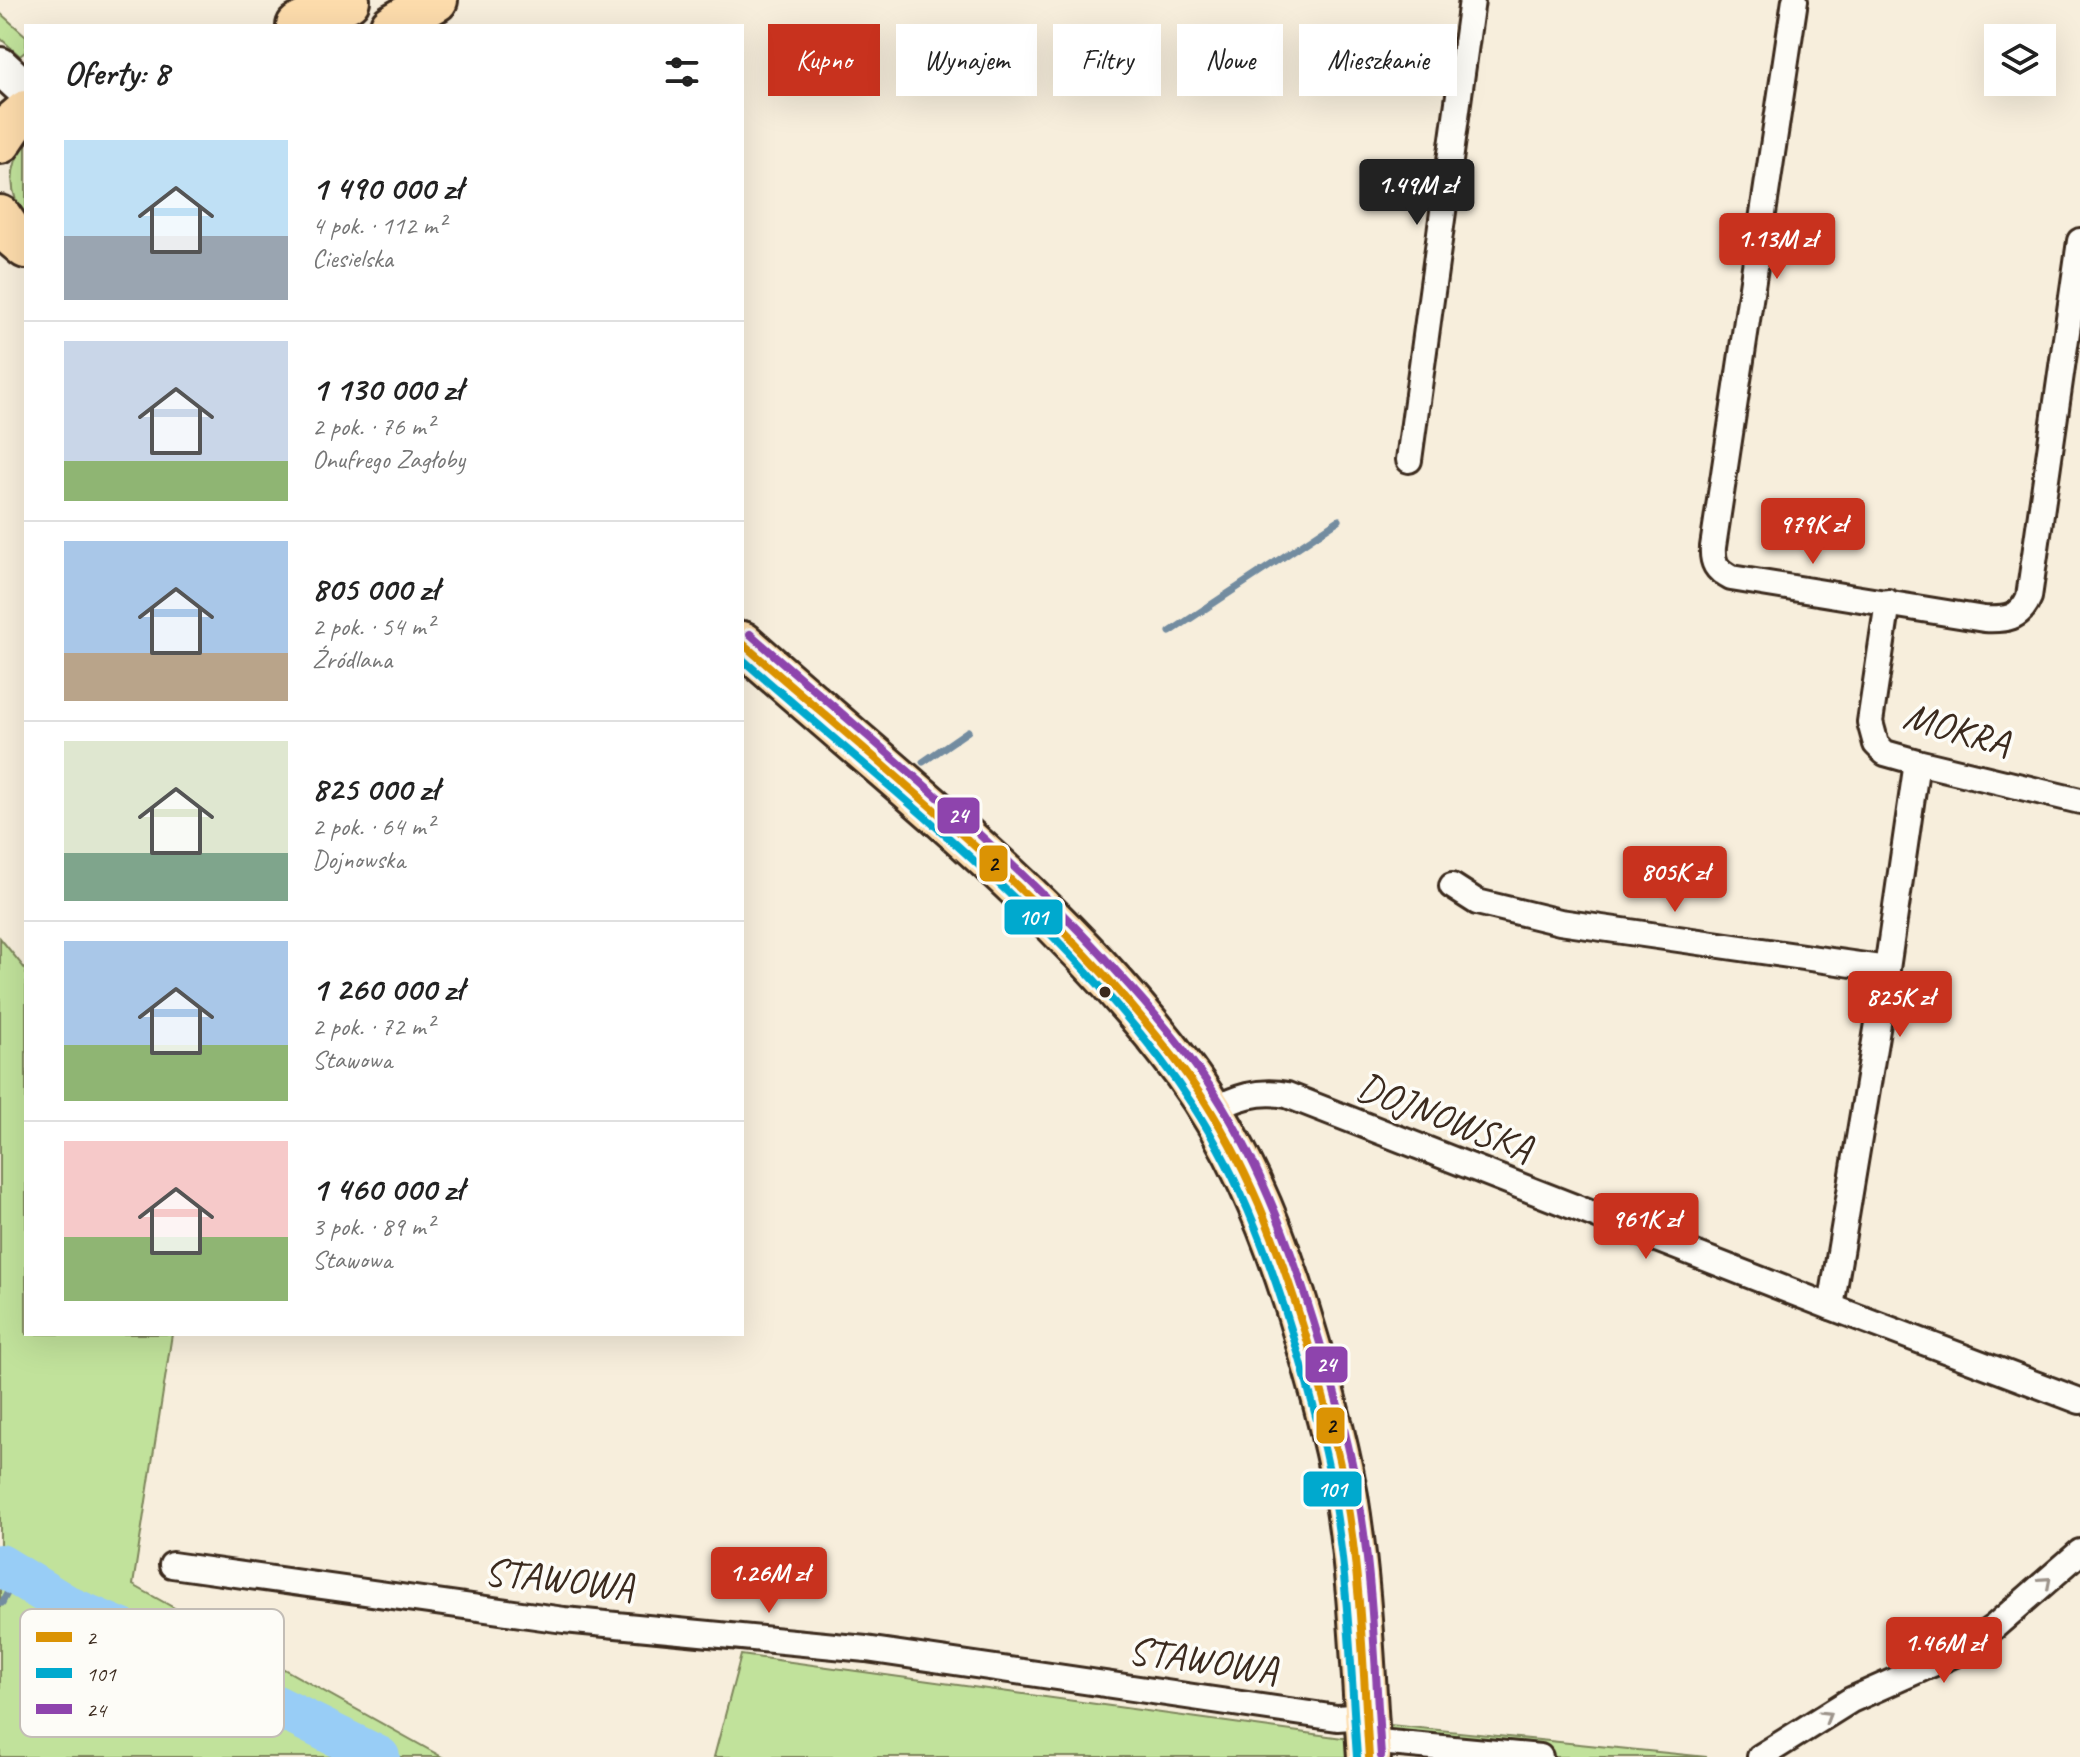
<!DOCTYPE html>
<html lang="pl">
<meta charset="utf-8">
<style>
body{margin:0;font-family:Caveat,sans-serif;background:#f2f2f2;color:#222;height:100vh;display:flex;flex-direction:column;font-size:30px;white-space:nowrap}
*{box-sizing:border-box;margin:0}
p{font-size:26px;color:#767676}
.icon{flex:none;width:44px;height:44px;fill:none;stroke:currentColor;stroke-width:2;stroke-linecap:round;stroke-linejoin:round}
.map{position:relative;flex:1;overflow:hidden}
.side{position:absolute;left:24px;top:24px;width:720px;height:1312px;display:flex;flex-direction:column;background:#fff;border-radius:0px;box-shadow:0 8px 32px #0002}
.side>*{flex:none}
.banner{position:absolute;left:768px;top:24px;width:760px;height:72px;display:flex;gap:16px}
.controls{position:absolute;left:1984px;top:24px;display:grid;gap:16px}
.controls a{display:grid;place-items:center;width:72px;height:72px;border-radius:0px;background:#fff;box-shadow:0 8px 32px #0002;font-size:40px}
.price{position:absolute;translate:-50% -68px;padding:0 18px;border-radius:8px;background:#c8321e;color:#fff;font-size:26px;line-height:52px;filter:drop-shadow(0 2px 4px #0008)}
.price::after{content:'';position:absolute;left:50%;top:48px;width:24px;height:18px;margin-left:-12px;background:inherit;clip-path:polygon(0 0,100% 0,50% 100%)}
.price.active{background:#222;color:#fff}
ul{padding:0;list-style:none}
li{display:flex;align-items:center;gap:24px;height:200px;padding:0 40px}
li+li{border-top:2px solid #e0e0e0}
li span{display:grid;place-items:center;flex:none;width:224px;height:160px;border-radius:0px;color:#555}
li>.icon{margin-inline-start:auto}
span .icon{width:96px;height:96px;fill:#fffc;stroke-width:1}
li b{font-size:34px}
h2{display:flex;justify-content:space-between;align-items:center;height:96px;padding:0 40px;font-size:34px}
.chip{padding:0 28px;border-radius:0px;background:#fff;box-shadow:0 8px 32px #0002;font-size:28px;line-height:72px}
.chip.active{background:#c8321e;color:#fff}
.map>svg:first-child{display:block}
.green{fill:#c1e29b;stroke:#7e865c;stroke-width:2}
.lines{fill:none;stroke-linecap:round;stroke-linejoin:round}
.stream{stroke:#738ca0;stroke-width:7}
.river{stroke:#98cdf6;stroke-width:42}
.minor-casing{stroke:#3b2a1e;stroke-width:30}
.secondary-casing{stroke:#3b2a1e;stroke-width:42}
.trunk-casing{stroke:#3b2a1e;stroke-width:48}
.minor{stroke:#fdfcf7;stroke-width:24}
.secondary{stroke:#fdfcf7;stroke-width:36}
.trunk{stroke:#fddcac;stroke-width:42}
.bus-1-casing{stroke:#fdfcf7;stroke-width:14}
.bus-2-casing{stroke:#fdfcf7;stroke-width:14}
.bus-3-casing{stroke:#fdfcf7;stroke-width:14}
.bus-1{stroke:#db9304;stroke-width:8}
.bus-2{stroke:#00a9ce;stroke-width:8}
.bus-3{stroke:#8e44ad;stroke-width:8}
.oneway{stroke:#9c938a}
.bus-dot{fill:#3b2a1e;stroke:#fdfcf7;stroke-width:3}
.labels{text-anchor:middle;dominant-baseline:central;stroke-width:7;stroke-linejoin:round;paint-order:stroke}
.street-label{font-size:40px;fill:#3b2a1e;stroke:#fdfcf7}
.key{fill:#fdfcf7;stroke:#c3bdb6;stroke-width:2}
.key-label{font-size:22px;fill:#3b2a1e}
.line-badge{stroke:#fdfcf7;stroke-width:3}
.badge-label{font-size:22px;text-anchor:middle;font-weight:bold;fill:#fff}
.pale-badge-label{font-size:22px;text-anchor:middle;font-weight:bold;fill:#111}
</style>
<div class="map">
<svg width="2080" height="1757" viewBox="0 0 2080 1757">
<rect width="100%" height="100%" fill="#f7eedc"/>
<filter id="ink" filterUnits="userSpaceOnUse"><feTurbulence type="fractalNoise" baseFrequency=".0125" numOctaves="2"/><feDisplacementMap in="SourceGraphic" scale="16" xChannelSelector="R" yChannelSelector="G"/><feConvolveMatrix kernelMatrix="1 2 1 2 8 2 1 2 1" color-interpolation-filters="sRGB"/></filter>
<g filter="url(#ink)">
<g class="green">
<path d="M 0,13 L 26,36 L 26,51 L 20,56 L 0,38 Z"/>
<path d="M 26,140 L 26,219 C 7,193 9,166 26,140 Z"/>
<path d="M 0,938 L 26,970 L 26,1334 L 172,1334 L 133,1585 L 442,1757 L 0,1757 Z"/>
<path d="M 741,1655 L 1357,1740 L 1390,1725 L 1707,1757 L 714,1757 Z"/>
</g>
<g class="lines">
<g class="stream">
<path d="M 1170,632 L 1339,520"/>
<path d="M 923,762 L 968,731"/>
<path d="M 2,1603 L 16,1576"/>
</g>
<path class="river" d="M 0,1565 L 69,1607 L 125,1631 L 379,1757"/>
<defs>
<g id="minor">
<path d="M 1795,0 L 1713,547 C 1712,563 1716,570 1731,578 L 1984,619 C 2005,620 2020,619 2029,597 L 2080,241"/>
<path d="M 1409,460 L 1472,0"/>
<path d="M 1888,602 L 1870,722 L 1876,744 L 1885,753 L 1917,762 L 2080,801"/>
<path d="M 1452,886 L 1477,902 L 1560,922 L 1887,969"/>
<path d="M 1210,1111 C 1236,1098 1259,1089 1287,1095 L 1831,1307 L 2080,1401"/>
<path d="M 1831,1307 L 1887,969 L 1917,762"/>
<path d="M 172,1565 L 564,1620 L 866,1649 L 1337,1718 L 1366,1716"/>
<path d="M 1368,1741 L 1540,1757"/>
<path d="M 1760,1757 L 1851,1700 L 1957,1653 L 1994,1627 L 2080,1552"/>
</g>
<path id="secondary" d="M 0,66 L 26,90"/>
<g id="trunk">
<path d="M 298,26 L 348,0"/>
<path d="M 392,26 L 436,0"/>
<path d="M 0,142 L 12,124 L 26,112"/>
<path d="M 0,217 L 13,236 L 26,247"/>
<path d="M 742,643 C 895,780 1062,906 1185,1072 C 1236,1142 1269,1220 1295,1301 C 1315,1366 1334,1430 1346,1496 C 1360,1582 1363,1670 1369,1757"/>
</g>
</defs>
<use href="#minor" class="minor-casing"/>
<use href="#secondary" class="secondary-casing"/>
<use href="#trunk" class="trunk-casing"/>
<use href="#minor" class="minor"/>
<use href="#secondary" class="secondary"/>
<use href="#trunk" class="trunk"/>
<defs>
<path id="bus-1" d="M 742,643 C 866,752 997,856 1108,979 C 1142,1017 1176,1057 1204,1100 C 1254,1178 1285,1265 1311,1353 C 1324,1400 1338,1448 1346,1496 C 1361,1582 1363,1670 1369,1757"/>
<path id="bus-2" d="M 742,659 C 894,793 1080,934 1192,1104 C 1243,1182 1274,1270 1300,1359 C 1313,1405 1327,1452 1334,1500 C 1348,1585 1351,1671 1357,1757"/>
<path id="bus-3" d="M 750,634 C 875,744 1007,849 1118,973 C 1153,1011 1187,1051 1215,1094 C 1264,1171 1294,1256 1320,1343 C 1335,1392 1349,1442 1358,1494 C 1373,1580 1375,1669 1381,1756"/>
</defs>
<use href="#bus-1" class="bus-1-casing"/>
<use href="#bus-2" class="bus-2-casing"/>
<use href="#bus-3" class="bus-3-casing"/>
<use href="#bus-1" class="bus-1"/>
<use href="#bus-2" class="bus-2"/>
<use href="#bus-3" class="bus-3"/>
</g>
<defs><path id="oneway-chevron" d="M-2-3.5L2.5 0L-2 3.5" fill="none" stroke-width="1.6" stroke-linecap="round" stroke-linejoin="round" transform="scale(2)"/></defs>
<g class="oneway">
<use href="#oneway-chevron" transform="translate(2046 1582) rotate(-41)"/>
<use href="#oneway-chevron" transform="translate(1826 1716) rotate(-31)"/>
</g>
</g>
<circle class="bus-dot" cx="1105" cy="992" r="7"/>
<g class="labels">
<g class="street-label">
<text transform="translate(1957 729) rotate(16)">MOKRA</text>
<text transform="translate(1445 1117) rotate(21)">DOJNOWSKA</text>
<text transform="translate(559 1579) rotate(6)">STAWOWA</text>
<text transform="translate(1203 1660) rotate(8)">STAWOWA</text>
</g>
</g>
<rect x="20" y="1609" width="264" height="128" rx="12" class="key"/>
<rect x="36" y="1632" width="36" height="10" fill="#db9304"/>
<rect x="36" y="1668" width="36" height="10" fill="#00a9ce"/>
<rect x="36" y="1704" width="36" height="10" fill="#8e44ad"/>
<g class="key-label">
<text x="86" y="1645">2</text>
<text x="86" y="1681">101</text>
<text x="86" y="1717">24</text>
</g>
<g class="line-badge">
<rect x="936" y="796" width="45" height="39" rx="8" fill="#8e44ad"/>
<rect x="978" y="844" width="31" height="39" rx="8" fill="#db9304"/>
<rect x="1003" y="898" width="61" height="38" rx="8" fill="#00a9ce"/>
<rect x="1304" y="1345" width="45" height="39" rx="8" fill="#8e44ad"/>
<rect x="1315" y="1406" width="31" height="39" rx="8" fill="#db9304"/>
<rect x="1302" y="1470" width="61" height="38" rx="8" fill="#00a9ce"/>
</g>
<g class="badge-label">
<text x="958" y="823">24</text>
<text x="1033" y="925">101</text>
<text x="1326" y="1372">24</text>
<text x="1332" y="1497">101</text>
</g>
<g class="pale-badge-label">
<text x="993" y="871">2</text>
<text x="1331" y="1433">2</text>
</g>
</svg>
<div class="controls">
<a><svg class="icon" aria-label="layers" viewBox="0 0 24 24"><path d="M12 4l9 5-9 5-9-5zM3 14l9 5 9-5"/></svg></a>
</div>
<b class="price active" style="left:1417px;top:227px">1.49M zł</b>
<b class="price" style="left:1777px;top:281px">1.13M zł</b>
<b class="price" style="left:1813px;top:566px">979K zł</b>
<b class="price" style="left:1675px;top:914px">805K zł</b>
<b class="price" style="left:1900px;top:1039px">825K zł</b>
<b class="price" style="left:1646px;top:1261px">961K zł</b>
<b class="price" style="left:769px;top:1615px">1.26M zł</b>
<b class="price" style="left:1944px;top:1685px">1.46M zł</b>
<div class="banner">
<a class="chip active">Kupno</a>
<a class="chip">Wynajem</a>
<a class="chip">Filtry</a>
<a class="chip">Nowe</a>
<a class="chip">Mieszkanie</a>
</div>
<section class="side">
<h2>Oferty: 8<svg class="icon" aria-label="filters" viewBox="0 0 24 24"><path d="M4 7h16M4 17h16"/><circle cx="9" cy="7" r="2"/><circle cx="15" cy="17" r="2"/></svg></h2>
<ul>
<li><span style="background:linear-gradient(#bfe0f5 60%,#9aa5b1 0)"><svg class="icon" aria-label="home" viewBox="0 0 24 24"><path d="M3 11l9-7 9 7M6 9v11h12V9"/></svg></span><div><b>1 490 000 zł</b><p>4 pok. · 112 m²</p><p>Ciesielska</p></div></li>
<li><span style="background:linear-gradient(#c9d6e8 75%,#8fb573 0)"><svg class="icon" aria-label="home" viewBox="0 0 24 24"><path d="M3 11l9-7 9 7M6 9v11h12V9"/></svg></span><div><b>1 130 000 zł</b><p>2 pok. · 76 m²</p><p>Onufrego Zagłoby</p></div></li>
<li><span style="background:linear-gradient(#a9c7e8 70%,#b9a48a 0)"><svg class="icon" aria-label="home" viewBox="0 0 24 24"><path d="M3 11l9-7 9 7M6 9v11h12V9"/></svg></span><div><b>805 000 zł</b><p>2 pok. · 54 m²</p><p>Źródlana</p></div></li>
<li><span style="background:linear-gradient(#dfe7d0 70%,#7fa58c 0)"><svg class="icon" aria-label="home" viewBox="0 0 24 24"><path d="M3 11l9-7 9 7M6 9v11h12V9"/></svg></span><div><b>825 000 zł</b><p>2 pok. · 64 m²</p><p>Dojnowska</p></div></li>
<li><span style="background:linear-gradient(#a9c7e8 65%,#8fb573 0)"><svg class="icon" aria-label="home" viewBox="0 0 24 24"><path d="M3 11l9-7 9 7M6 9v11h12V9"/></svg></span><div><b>1 260 000 zł</b><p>2 pok. · 72 m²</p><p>Stawowa</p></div></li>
<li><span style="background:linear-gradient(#f6c9c9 60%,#8fb573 0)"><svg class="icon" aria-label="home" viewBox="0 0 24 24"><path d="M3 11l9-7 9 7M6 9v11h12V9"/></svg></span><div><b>1 460 000 zł</b><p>3 pok. · 89 m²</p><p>Stawowa</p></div></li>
</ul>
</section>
</div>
